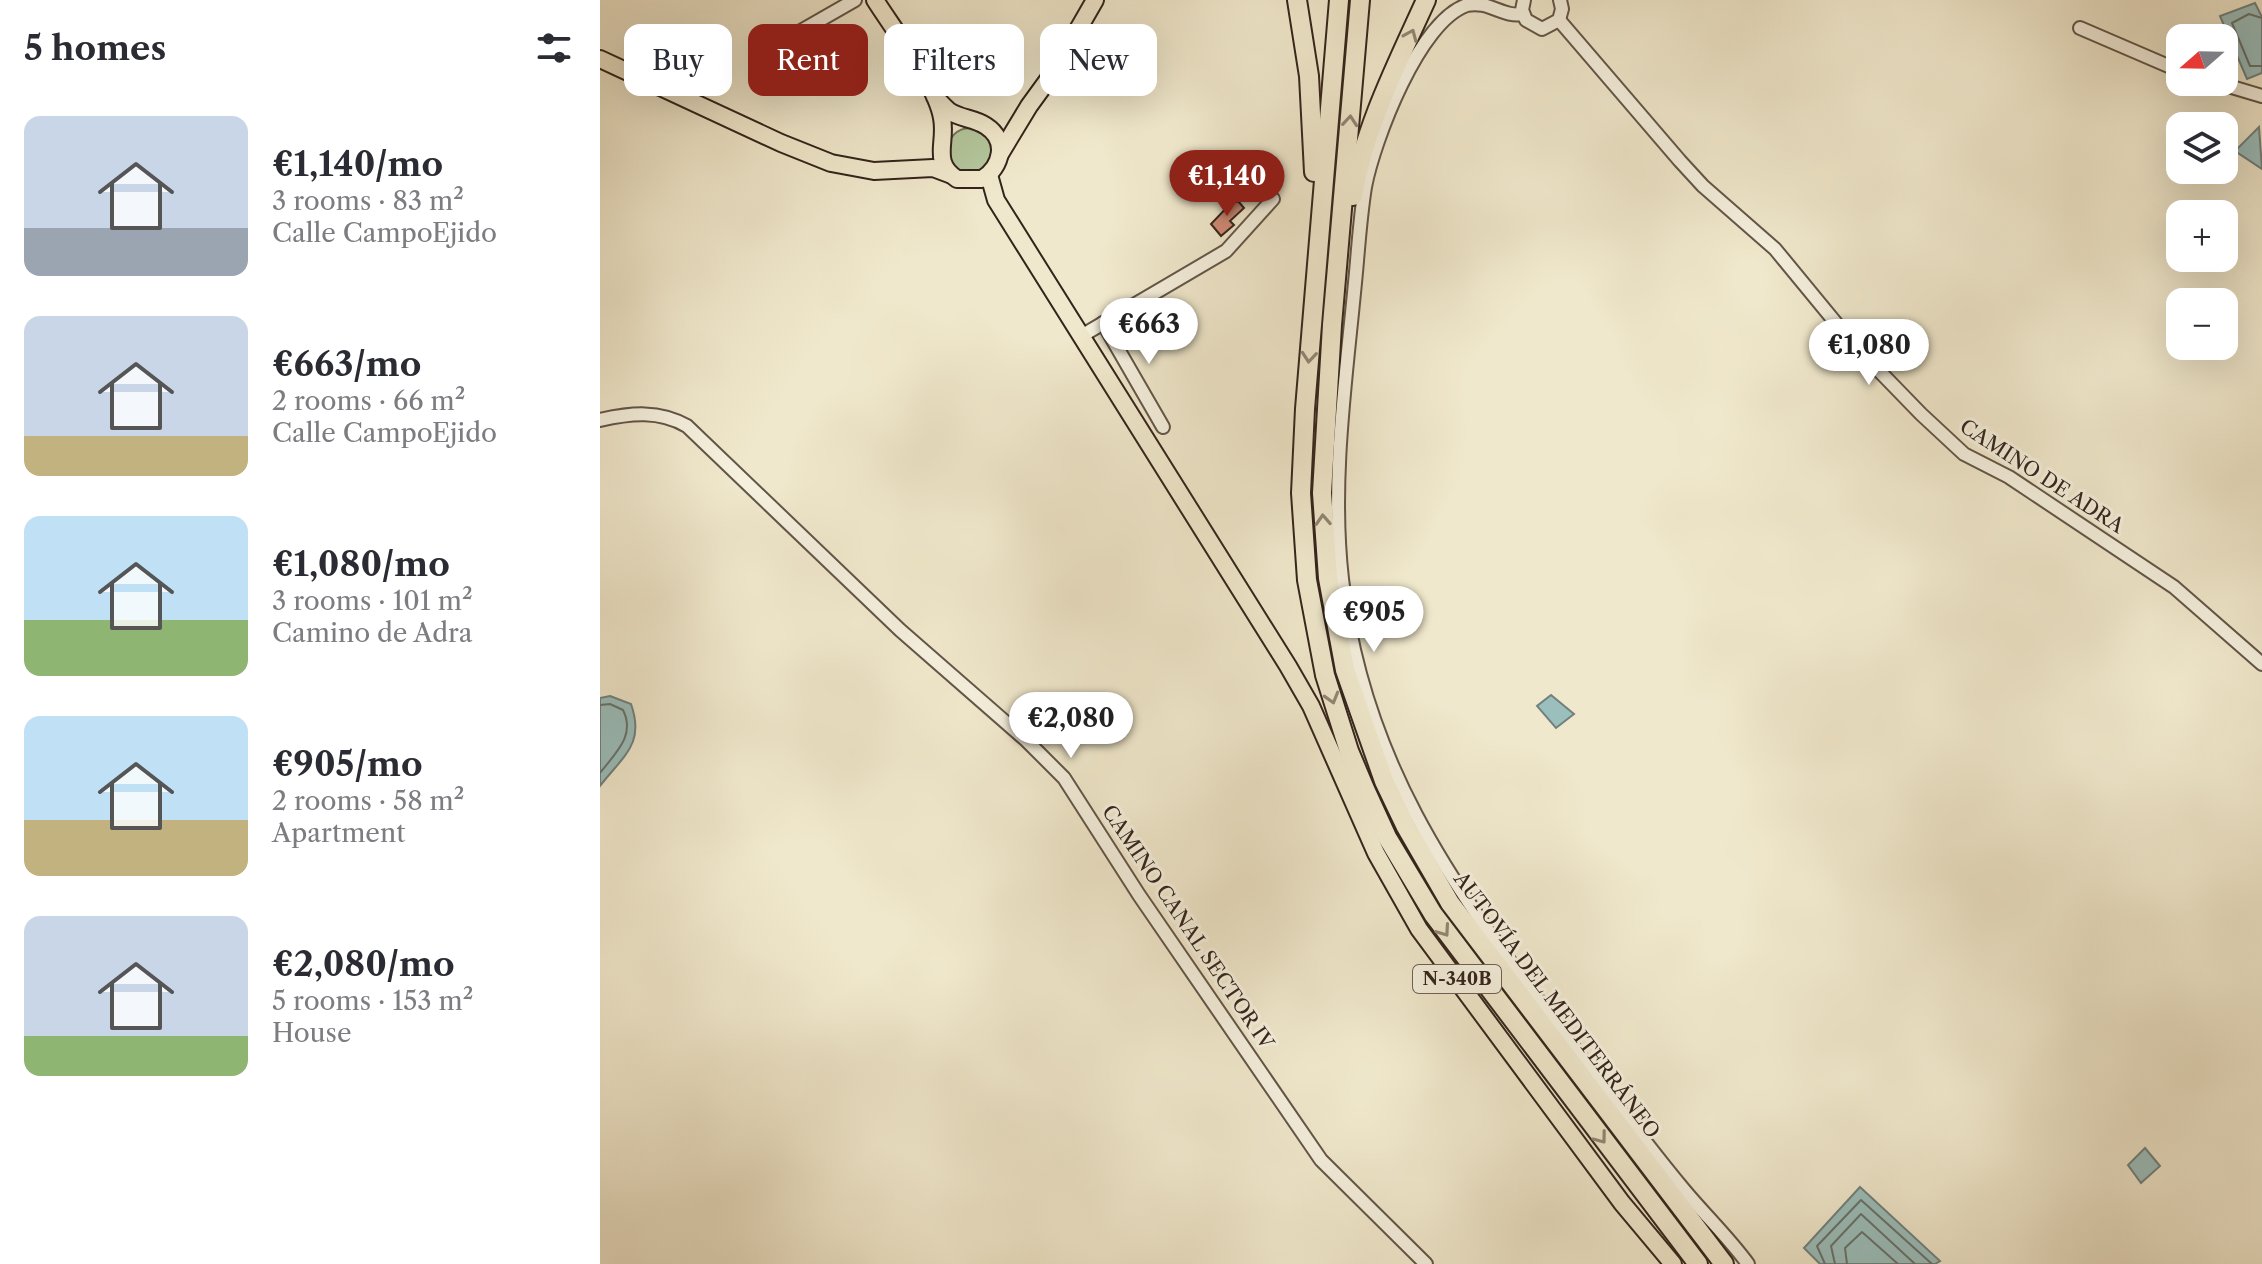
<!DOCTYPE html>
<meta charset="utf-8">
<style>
body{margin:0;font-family:"Libre Caslon Text",serif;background:#f2f2f3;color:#2b2b33;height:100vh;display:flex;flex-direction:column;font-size:30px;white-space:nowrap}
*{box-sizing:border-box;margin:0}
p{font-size:26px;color:#7c7c81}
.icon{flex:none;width:44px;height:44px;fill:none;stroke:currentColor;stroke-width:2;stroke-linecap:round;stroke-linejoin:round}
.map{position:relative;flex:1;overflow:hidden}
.side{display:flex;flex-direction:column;background:#fff;width:600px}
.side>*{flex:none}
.banner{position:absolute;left:24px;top:24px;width:760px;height:72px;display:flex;gap:16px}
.needle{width:52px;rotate:250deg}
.buttons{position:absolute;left:1566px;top:24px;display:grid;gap:16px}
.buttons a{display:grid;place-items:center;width:72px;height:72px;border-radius:16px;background:#fff;box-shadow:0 8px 32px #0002;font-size:40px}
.price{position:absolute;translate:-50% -68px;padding:0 18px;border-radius:28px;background:#fff;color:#222;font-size:26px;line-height:52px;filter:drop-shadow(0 2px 4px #0008)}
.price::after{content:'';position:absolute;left:50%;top:48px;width:24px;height:18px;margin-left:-12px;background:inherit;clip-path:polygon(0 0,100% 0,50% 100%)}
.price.selected{background:#8f2418;color:#fff}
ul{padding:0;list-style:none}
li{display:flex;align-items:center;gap:24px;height:200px;padding:0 24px}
li span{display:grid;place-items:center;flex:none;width:224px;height:160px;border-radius:16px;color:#555}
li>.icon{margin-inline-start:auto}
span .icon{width:96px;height:96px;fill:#fffc;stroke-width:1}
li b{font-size:34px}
h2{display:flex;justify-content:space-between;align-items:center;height:96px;padding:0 24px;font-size:34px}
.chip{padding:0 28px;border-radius:16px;background:#fff;box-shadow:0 8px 32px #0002;font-size:28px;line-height:72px}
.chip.selected{background:#8f2418;color:#fff}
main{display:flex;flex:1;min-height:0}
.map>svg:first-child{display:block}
.green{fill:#b4c79d;stroke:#74765c;stroke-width:2}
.water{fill:#9bbfbd;stroke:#71817d;stroke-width:2}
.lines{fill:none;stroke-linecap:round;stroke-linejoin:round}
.shore{stroke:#67726c;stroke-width:2}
.building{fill:#cf8974;stroke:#33241c;stroke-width:2}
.minor-casing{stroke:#625548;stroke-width:16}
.major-casing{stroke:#33241c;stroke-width:20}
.highway-casing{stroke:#33241c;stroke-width:22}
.minor{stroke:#f5f0de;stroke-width:12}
.major{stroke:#f0e8cc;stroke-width:16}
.highway{stroke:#f0e8cc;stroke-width:18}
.oneway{stroke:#928674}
.labels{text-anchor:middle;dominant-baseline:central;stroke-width:6;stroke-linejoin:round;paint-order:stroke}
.shield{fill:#f5f0de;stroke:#6d6156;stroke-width:2}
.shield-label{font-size:18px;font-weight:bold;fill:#33241c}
.street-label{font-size:20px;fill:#33241c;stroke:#f5f0de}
</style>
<main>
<section class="side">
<h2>5 homes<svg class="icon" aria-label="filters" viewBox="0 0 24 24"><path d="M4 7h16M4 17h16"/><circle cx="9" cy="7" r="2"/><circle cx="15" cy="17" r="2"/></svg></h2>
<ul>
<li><span style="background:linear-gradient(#c9d6e8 70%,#9aa5b1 0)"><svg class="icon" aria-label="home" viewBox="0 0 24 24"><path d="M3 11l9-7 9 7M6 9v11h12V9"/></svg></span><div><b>€1,140/mo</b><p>3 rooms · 83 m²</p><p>Calle CampoEjido</p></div></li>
<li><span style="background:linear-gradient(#c9d6e8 75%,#c2b280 0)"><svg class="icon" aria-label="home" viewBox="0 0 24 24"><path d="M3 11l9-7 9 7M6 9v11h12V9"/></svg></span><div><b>€663/mo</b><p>2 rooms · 66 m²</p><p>Calle CampoEjido</p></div></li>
<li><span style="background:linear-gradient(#bfe0f5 65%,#8fb573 0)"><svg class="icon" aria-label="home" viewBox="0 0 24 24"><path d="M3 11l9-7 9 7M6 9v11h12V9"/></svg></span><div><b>€1,080/mo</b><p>3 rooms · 101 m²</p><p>Camino de Adra</p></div></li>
<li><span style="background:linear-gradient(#bfe0f5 65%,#c2b280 0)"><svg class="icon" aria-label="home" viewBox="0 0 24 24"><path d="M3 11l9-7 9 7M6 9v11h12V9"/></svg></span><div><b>€905/mo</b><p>2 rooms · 58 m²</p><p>Apartment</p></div></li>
<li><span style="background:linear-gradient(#c9d6e8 75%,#8fb573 0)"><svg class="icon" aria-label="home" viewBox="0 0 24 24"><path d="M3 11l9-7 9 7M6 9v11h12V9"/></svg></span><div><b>€2,080/mo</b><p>5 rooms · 153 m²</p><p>House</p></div></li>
</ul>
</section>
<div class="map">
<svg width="1662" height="1264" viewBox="0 0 1662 1264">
<rect width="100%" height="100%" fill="#f0e8cc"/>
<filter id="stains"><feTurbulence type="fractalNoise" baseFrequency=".0025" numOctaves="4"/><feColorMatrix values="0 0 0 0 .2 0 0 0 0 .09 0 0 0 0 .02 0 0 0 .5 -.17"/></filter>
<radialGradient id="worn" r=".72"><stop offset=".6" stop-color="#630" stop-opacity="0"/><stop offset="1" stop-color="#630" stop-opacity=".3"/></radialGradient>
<circle class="green" cx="370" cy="151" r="23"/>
<g class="water">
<path d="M 1655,3 L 1662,17 L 1662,73 L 1647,79 L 1620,16 Z"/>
<path d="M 1659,127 L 1662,169 L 1635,151 Z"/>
<path d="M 951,695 L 974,714 L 956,728 L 937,706 Z"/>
<path d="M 10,696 L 31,704 C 45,744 24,755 0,786 L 0,698 Z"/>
<path d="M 1545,1148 L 1560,1166 L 1541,1183 L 1528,1165 Z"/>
<path d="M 1260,1187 L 1340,1261 L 1335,1264 L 1220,1264 L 1204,1248 Z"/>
</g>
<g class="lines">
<g class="shore">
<path d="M 1662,18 L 1649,14 L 1632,23 L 1650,66 L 1662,66"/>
<path d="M 0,705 L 10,704 L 23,710 C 36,736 15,753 0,773"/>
<path d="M 1225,1264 L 1217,1246 L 1261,1200 L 1332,1264"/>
<path d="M 1235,1264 L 1231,1246 L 1261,1214 L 1315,1264"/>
<path d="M 1247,1264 L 1245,1248 L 1262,1232 L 1298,1264"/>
</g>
</g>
<path class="building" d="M 638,201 L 644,208 L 630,221 L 634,225 L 621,236 L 611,224 L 630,204 Z"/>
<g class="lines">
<defs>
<g id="minor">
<path d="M 924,0 L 922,10 L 926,20 L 942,29 L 959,20 L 962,9 L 960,0"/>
<path d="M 923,14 C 903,18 889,0 867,5 C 819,21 774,140 765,187 C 761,212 759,237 757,261 C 748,366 730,474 742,579 C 762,759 849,881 954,1021 C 997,1078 1039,1136 1085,1191 C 1106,1216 1129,1238 1148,1264"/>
<path d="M 959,20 L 1080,161 L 1103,186 L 1175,249 L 1254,345 L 1321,414 L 1364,454 L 1409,477 L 1574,587 L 1662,664"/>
<path d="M 1480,28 L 1580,71"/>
<path d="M 166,51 L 255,0"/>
<path d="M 321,75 L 377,40"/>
<path d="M 1615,82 L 1662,96"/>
<path d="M 503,323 L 563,427"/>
<path d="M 483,335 L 626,251 L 673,199"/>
<path d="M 0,420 C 31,413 59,410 87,426 L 300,630 L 426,740 L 464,778 L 539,895 L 721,1160 L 826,1264"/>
</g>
<g id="major">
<path d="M 275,0 C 294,30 337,86 342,118 C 347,143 331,162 357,179 L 382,179 C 402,167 408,140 386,126 C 374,118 361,119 349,111 C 344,107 340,102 335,97"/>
<path d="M 0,59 L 181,143 L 231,163 L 274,171 L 333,168 L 349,174"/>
<path d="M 400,154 L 429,106 L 453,73 L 495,0"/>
<path d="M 389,175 L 396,200 L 688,666 L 711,706 L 776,853 L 819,929 L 1022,1203 L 1073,1264"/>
</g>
<g id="highway">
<path d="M 697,0 L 709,76 L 714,172"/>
<path d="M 739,0 L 705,409 L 701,493 L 707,580 L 725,675 L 749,751 L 765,789 L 787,837 L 833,914 L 1098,1264"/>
<path d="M 760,0 L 732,325 L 722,493 L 728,578 L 745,670 L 784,781 L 806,827 L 850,903 L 1124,1264"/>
<path d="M 753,196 C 764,128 798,62 826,0"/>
</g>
</defs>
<use href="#minor" class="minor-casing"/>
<use href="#major" class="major-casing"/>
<use href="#highway" class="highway-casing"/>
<use href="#minor" class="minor"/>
<use href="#major" class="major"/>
<use href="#highway" class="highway"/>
</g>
<defs><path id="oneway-chevron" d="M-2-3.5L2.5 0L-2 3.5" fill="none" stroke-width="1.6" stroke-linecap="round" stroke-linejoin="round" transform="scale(2)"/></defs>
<g class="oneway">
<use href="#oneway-chevron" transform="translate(811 35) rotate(-67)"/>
<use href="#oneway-chevron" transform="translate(750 121) rotate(-85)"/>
<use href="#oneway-chevron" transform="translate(709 357) rotate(95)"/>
<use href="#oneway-chevron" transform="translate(723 520) rotate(-93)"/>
<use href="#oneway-chevron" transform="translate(732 698) rotate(74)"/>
<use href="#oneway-chevron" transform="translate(844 931) rotate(55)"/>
<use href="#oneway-chevron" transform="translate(1001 1138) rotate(53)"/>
</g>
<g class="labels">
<rect class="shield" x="813" y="965" width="88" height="28" rx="6"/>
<g class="shield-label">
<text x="857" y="979">N-340B</text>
</g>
<g class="street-label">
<text transform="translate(1442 476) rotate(33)">CAMINO DE ADRA</text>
<text transform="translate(588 927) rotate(56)">CAMINO CANAL SECTOR IV</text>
<text transform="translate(957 1005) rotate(53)">AUTOVÍA DEL MEDITERRÁNEO</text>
</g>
</g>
<rect width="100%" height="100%" filter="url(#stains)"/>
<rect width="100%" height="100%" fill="url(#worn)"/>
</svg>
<div class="buttons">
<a><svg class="needle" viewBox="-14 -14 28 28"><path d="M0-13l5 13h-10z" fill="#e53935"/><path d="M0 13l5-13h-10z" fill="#7c7c81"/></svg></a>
<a><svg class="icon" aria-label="layers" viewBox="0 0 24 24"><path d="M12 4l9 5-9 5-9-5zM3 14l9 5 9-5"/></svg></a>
<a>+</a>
<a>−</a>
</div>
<b class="price selected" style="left:627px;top:218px">€1,140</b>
<b class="price" style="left:549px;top:366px">€663</b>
<b class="price" style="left:1269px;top:387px">€1,080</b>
<b class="price" style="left:774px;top:654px">€905</b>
<b class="price" style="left:471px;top:760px">€2,080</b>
<div class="banner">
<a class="chip">Buy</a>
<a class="chip selected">Rent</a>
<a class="chip">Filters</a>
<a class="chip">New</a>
</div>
</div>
</main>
